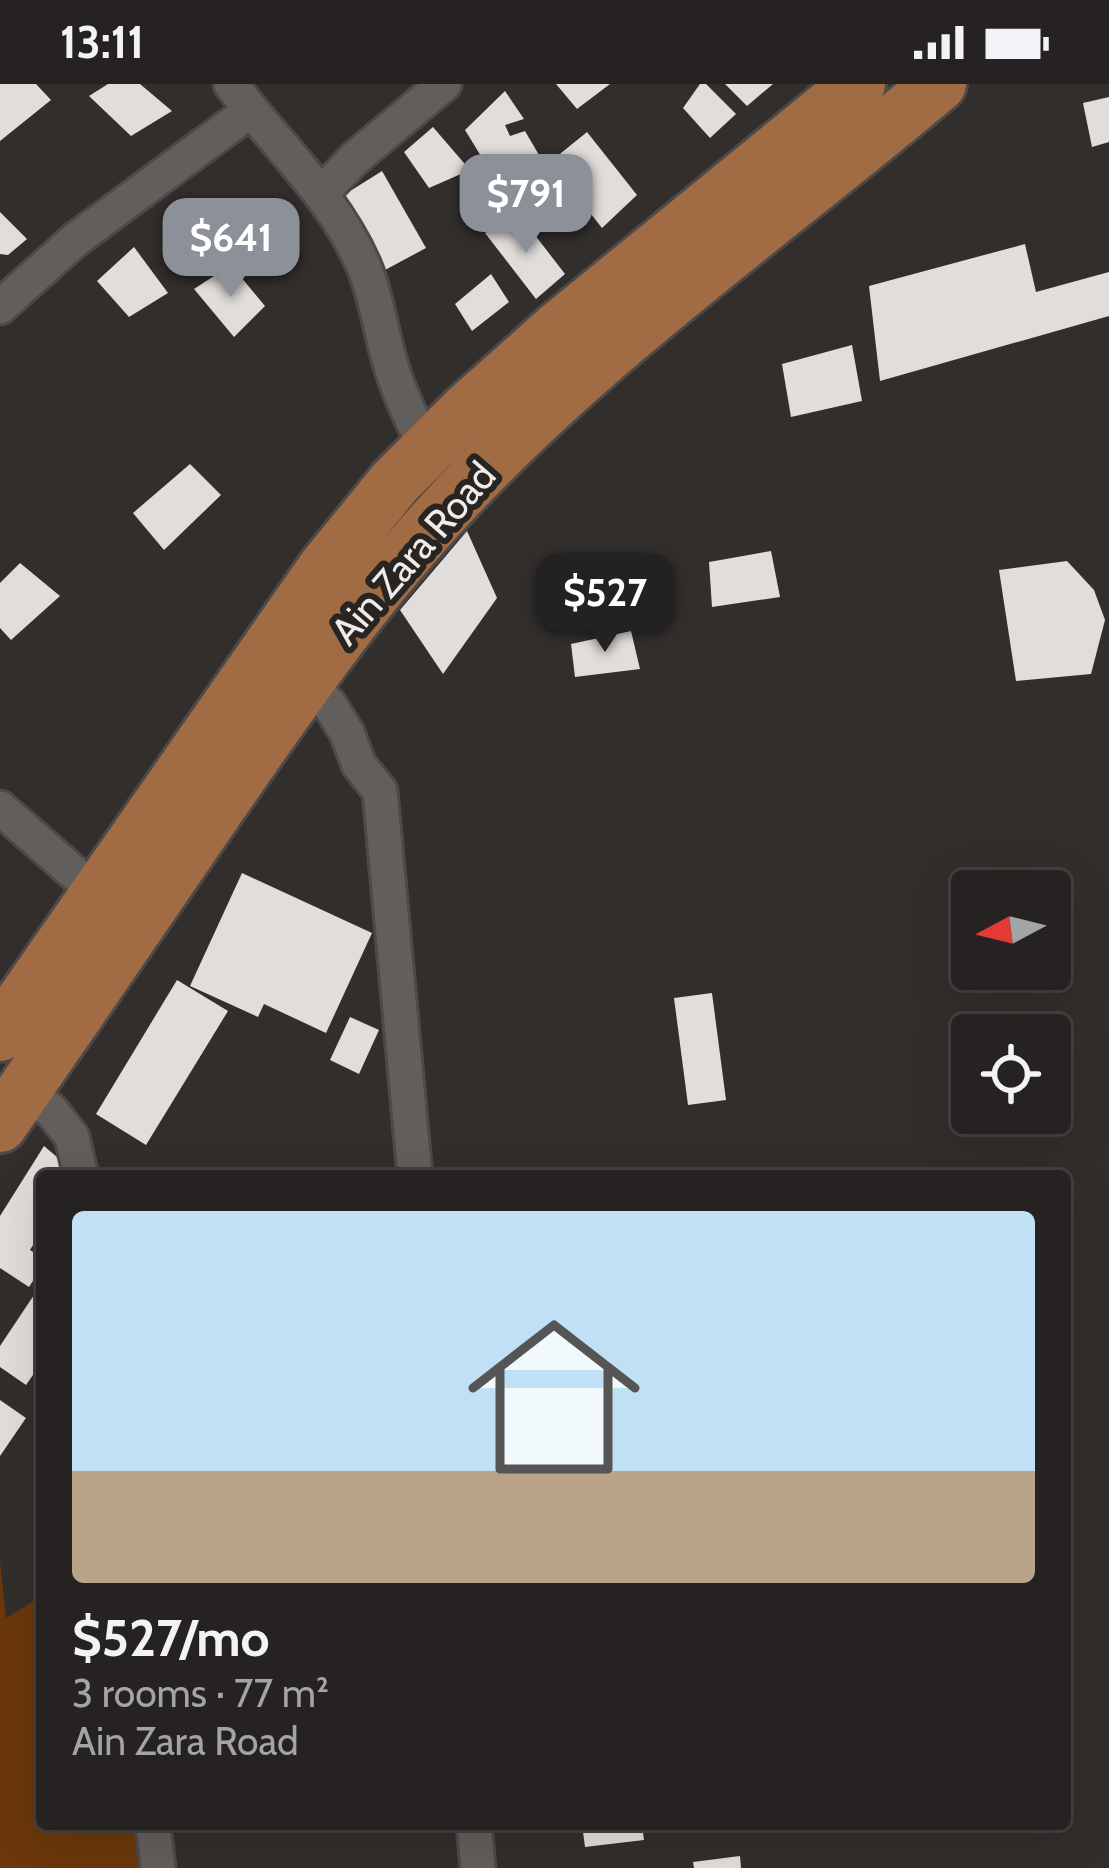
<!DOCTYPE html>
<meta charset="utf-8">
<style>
body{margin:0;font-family:Cabin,sans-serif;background:#312f2e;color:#f1f3f6;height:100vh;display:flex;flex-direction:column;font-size:45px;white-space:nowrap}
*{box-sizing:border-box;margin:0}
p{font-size:39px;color:#a3a4a5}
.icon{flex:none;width:66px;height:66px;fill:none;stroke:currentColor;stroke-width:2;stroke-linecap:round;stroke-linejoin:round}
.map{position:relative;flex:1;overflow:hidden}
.sheet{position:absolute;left:36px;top:1086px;width:1035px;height:660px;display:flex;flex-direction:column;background:#252221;border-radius:12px;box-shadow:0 12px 48px #0002,0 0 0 3px #423f3f}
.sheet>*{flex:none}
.needle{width:78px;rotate:263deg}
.tools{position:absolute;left:951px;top:786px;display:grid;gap:24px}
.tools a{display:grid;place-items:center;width:120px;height:120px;border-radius:12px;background:#252221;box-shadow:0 12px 48px #0002,0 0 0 3px #423f3f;font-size:60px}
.price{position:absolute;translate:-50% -102px;padding:0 27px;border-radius:24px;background:#8c9099;color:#fff;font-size:39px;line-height:78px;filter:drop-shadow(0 3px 6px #0008)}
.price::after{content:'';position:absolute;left:50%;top:72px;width:36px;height:27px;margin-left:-18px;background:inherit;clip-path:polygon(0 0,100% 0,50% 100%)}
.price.current{background:#222;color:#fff}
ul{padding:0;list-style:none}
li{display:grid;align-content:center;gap:24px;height:636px;padding:0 36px}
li+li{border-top:3px solid #423f3f}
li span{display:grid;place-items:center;height:372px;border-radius:12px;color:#555}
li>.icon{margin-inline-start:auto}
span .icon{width:216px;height:216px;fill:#fffc;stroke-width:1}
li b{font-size:51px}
.status{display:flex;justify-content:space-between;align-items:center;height:84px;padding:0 60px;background:#252221;direction:ltr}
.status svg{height:33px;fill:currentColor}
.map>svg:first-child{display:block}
.green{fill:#6b370b}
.building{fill:#e1ddda}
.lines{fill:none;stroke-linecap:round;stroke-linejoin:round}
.street-casing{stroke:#4c4948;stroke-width:39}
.primary-casing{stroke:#4c4948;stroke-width:60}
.street{stroke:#615e5b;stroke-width:33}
.primary{stroke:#a16c44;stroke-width:54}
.labels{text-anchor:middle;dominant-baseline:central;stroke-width:12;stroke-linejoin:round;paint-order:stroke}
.street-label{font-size:39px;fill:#eeecea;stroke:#282422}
</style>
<div class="status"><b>13:11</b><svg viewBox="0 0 49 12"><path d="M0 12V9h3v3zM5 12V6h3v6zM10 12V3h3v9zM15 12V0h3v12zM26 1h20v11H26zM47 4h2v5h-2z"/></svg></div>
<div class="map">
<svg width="1109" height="1784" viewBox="0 0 1109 1784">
<rect width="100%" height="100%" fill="#312e2c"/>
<path class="green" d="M 0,1476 L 6,1534 L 42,1512 L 42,1740 L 143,1740 L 148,1784 L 0,1784 Z"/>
<g class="building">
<path d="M 0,0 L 36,0 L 51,16 L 0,57 Z"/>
<path d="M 108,0 L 140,0 L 172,27 L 131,52 L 89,12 Z"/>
<path d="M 556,0 L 610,0 L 577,25 Z"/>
<path d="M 700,0 L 706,0 L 736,30 L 710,54 L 683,24 Z"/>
<path d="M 725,0 L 773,0 L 747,22 Z"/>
<path d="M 505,7 L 524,35 L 505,41 L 510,52 L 525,47 L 539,71 L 495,95 L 465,46 Z"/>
<path d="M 1109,13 L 1109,58 L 1092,63 L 1083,19 Z"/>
<path d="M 433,43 L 470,86 L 429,104 L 404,68 Z"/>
<path d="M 587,48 L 637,111 L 602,144 L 550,78 Z"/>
<path d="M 382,87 L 426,164 L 385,186 L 339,114 Z"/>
<path d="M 0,128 L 27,155 L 8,171 L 0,170 Z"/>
<path d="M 521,133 L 565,190 L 536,215 L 485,149 L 503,137 L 512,145 Z"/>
<path d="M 1025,160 L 1036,208 L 1109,188 L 1109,232 L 880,297 L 869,202 Z"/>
<path d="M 134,163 L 168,209 L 129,233 L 97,197 Z"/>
<path d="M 231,181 L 265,222 L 234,253 L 194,205 Z"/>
<path d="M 491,190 L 509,218 L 472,247 L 455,220 Z"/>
<path d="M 852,261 L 862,317 L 791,333 L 782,280 Z"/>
<path d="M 190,380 L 221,411 L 164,466 L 133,429 Z"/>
<path d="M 467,447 L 497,514 L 443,590 L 400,526 Z"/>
<path d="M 771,467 L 780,513 L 712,523 L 709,478 Z"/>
<path d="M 1067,477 L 1094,506 L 1105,536 L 1091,590 L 1016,597 L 999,486 Z"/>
<path d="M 20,479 L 60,512 L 11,556 L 0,544 L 0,499 Z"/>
<path d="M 631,547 L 640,585 L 575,593 L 571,560 Z"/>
<path d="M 242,789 L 372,849 L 326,949 L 264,920 L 258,933 L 190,902 Z"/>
<path d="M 177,896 L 228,927 L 146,1061 L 96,1030 Z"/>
<path d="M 712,909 L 726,1016 L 688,1021 L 674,914 Z"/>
<path d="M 350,933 L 379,946 L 359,990 L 330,976 Z"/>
<path d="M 44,1062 L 64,1079 L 65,1092 L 42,1092 L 42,1146 L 30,1166 L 42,1174 L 42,1183 L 29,1203 L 0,1184 L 0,1132 Z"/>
<path d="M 42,1199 L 42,1278 L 26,1301 L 0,1283 L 0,1262 Z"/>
<path d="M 0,1316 L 26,1334 L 0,1372 Z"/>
<path d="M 582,1740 L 642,1740 L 644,1756 L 585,1763 Z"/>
<path d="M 740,1772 L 741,1784 L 694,1784 L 693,1778 Z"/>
</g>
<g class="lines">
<defs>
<g id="street">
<path d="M 231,0 C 275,60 332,110 363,180 C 378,215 381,253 393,288 C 401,315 415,340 426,366"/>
<path d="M 322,109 L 354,75 L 444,0"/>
<path d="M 0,223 L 75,156 L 250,27"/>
<path d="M 306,596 L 329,620 L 347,649 L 359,681 L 380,707 L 415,1092"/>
<path d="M 0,724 L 97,809"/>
<path d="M 24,1006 L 36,1019 L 50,1025 L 72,1053 L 81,1092"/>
<path d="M 153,1740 L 158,1784"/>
<path d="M 474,1740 L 478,1784"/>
</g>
<g id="primary">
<path d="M 0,950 L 325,484 L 395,398 L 465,328 L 558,245 L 858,0"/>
<path d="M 0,1041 C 72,937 144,832 215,728 C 291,618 366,509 458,412 C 603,258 778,136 939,0"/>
</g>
</defs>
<use href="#street" class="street-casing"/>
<use href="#primary" class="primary-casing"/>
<use href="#street" class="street"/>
<use href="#primary" class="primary"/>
</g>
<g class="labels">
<g class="street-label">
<text transform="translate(413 469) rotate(-49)">Ain Zara Road</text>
</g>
</g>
</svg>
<div class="tools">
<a><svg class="needle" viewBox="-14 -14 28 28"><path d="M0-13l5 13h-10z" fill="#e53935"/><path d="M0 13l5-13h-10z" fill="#a3a4a5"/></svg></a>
<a><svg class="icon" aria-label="locate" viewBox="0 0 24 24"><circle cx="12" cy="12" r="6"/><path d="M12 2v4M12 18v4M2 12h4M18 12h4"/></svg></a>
</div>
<b class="price" style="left:526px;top:172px">$791</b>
<b class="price" style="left:231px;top:216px">$641</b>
<b class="price current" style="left:605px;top:571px">$527</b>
<section class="sheet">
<ul>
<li><span style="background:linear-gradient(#bfe0f5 70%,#b9a48a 0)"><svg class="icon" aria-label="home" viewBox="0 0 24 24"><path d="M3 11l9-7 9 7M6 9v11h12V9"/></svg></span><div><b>$527/mo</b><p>3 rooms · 77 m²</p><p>Ain Zara Road</p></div></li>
</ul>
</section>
</div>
